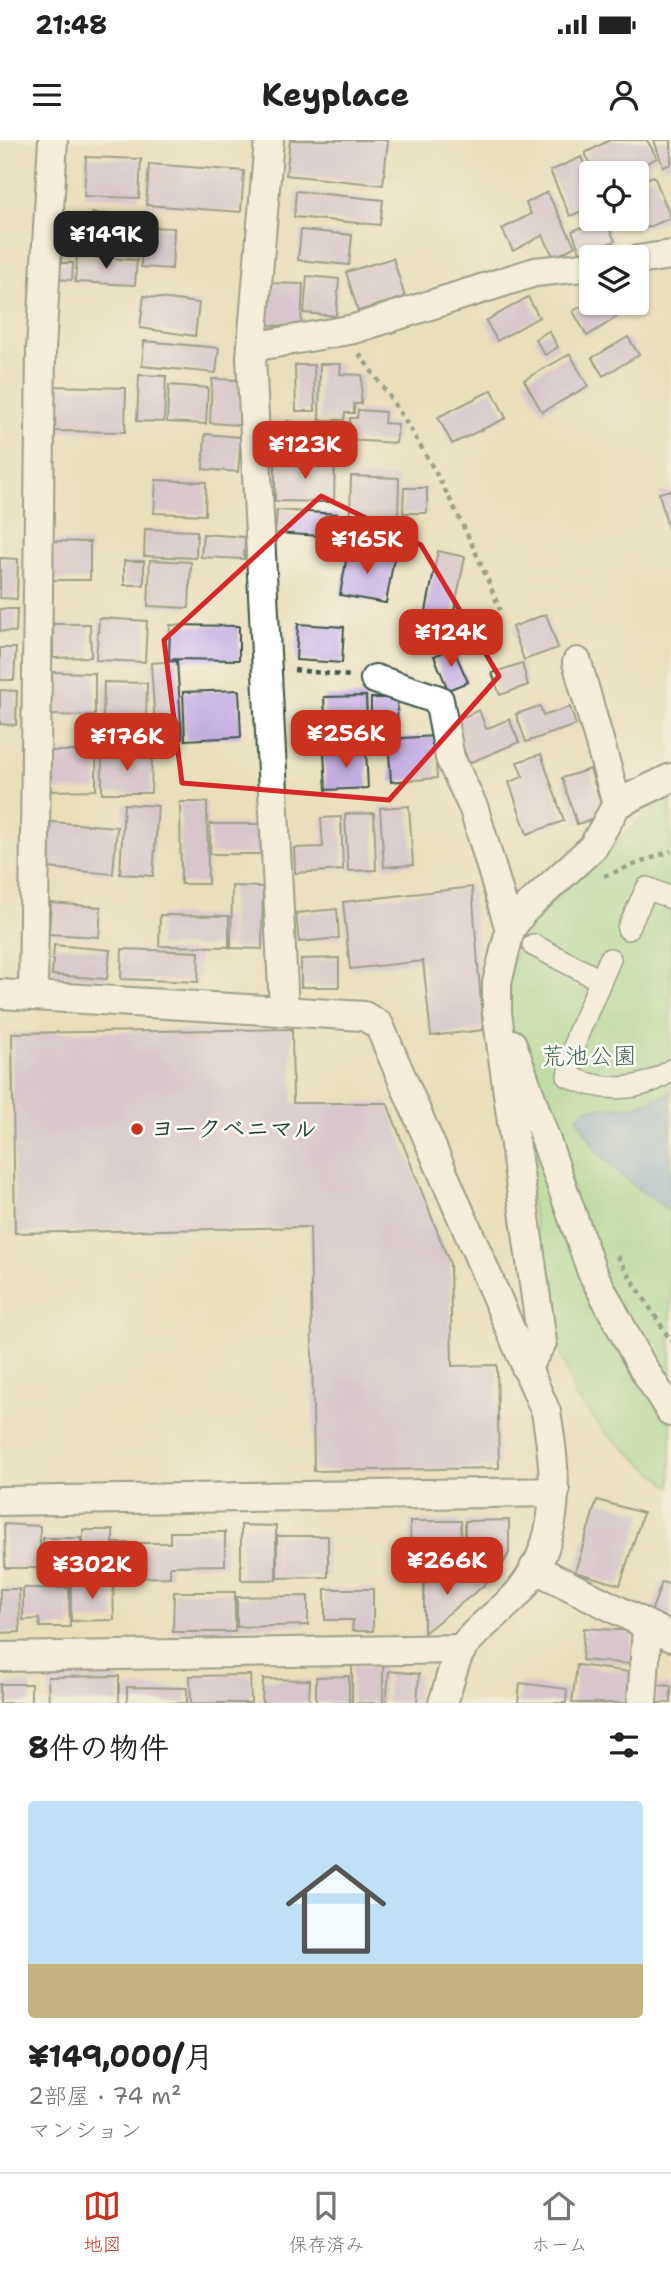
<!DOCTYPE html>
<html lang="ja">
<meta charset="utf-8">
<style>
body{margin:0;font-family:"Shantell Sans","Klee One",sans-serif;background:#f6f6f6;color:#222;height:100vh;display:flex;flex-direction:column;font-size:26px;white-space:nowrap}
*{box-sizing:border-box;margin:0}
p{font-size:23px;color:#767676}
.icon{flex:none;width:38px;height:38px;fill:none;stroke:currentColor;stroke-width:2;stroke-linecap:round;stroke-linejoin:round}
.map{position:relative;height:1563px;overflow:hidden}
.drawer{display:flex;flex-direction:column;background:#fff;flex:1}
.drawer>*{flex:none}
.tools{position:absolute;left:579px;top:21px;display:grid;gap:14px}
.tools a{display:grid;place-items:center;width:70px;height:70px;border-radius:7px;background:#fff;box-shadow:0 2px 5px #0004;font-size:35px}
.price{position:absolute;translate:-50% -60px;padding:0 16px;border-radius:14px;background:#c8321e;color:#fff;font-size:23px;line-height:46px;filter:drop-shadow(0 2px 4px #0008)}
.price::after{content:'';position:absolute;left:50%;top:42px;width:21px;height:16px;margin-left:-10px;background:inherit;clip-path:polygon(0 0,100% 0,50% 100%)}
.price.active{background:#222;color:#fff}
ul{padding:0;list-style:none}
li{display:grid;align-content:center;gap:14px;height:371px;padding:0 28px}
li span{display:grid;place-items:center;height:217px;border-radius:7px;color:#555}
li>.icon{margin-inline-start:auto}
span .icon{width:126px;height:126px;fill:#fffc;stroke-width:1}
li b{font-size:30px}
h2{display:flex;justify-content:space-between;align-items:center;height:84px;padding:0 28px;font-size:30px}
.status{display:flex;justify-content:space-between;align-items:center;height:49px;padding:0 35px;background:#fff;direction:ltr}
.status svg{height:19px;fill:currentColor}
header{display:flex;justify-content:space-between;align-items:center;height:91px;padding:0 28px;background:#fff;font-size:32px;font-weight:700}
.menu{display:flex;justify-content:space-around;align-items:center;height:98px;border-top:2px solid #e0e0e0;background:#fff;font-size:19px;color:#767676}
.menu a{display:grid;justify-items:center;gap:4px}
.menu .active{color:#c8321e}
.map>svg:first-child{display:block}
.green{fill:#93d993;stroke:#598b64;stroke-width:2}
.water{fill:#70a0da;stroke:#486e87;stroke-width:2}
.building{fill:#c2abe0}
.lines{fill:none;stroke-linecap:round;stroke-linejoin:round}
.pedestrian-casing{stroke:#3d5548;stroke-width:24}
.minor-casing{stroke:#3d5548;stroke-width:32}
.path{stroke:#3d5548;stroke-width:4.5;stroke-dasharray:5 5;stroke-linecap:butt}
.pedestrian{stroke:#fff;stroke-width:21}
.minor{stroke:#fff;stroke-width:28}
.marked{fill:none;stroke:#d62828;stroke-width:5;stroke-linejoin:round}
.poi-dot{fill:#c8321e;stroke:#fdfcf7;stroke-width:2.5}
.labels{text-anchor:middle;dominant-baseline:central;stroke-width:5;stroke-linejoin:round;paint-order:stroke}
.park-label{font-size:24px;fill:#3c644c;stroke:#fdfcf7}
.poi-label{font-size:24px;font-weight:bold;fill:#1f3d34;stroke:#fdfcf7;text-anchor:start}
</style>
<div class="status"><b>21:48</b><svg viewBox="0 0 49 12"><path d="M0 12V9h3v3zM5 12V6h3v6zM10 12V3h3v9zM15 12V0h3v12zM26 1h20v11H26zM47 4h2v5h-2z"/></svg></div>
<header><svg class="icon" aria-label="menu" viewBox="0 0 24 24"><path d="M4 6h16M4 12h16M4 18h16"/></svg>Keyplace<svg class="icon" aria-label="person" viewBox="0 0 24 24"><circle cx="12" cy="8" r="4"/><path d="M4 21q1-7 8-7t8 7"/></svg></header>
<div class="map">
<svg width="671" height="1563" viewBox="0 0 671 1563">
<rect width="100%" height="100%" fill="#fdfcf7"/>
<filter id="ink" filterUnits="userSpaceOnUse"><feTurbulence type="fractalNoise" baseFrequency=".0143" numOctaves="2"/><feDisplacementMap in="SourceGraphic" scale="14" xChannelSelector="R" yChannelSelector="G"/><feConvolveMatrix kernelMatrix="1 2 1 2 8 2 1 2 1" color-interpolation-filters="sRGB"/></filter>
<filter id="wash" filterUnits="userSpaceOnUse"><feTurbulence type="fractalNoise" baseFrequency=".00686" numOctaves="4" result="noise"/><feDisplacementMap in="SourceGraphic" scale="28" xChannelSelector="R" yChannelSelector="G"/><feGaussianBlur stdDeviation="1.57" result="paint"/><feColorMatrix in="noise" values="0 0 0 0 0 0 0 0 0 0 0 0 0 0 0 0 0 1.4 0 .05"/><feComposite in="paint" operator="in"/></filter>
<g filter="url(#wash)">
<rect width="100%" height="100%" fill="#e9dfbb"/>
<path class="green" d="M 671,657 L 671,1347 L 606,1293 L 575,1256 L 557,1200 L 505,924 L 508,836 L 517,809 L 531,784 L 548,763 L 595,725 L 643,676 Z"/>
<path class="water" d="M 671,953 L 671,1072 C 632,1045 597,1022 578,977 L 586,968 L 636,967 Z"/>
<g id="blocks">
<g class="building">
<path d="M 290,0 L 388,0 L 383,45 L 286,35 Z"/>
<path d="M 610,0 L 647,0 L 657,18 L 628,33 L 595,33 L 585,13 Z"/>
<path d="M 654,0 L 671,0 L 671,24 L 663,27 Z"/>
<path d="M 86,17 L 141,19 L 139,58 L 84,56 Z"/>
<path d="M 581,17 L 592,41 L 592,67 L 570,76 L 550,31 Z"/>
<path d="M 149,24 L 244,31 L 241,72 L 146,65 Z"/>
<path d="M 654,36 L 671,78 L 646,88 L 637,65 L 637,42 Z"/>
<path d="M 296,51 L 383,60 L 380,85 L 294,77 Z"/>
<path d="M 547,52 L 575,106 L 554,118 L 543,95 L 513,111 L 502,89 L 531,74 L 526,63 Z"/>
<path d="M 92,73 L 138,76 L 136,100 L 90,96 Z"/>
<path d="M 605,79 L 615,101 L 581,114 L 572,91 Z"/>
<path d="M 142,87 L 174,88 L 172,129 L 141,127 Z"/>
<path d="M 301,90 L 352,95 L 349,125 L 298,120 Z"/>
<path d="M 77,116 L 137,120 L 135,145 L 75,142 Z"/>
<path d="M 393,118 L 405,157 L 358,171 L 346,132 Z"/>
<path d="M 51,123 L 73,123 L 72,140 L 50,139 Z"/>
<path d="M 307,136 L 339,139 L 336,176 L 304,173 Z"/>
<path d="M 266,143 L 303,144 L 301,187 L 264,185 Z"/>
<path d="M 144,156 L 199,163 L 195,196 L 140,188 Z"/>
<path d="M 528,157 L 539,177 L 497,201 L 486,181 Z"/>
<path d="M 592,160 L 592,163 L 609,163 L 617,177 L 587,196 L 573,171 Z"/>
<path d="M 549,191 L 558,207 L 545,215 L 535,199 Z"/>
<path d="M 628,197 L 639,215 L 603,236 L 592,218 Z"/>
<path d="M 144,201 L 219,208 L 216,233 L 142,226 Z"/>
<path d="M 570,214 L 588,246 L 542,272 L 524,240 Z"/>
<path d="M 320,224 L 341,224 L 340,234 L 362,235 L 361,264 L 354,264 L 354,273 L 345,273 L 344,280 L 319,280 Z"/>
<path d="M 295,225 L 314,225 L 315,271 L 296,271 Z"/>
<path d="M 139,235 L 166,236 L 164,282 L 137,281 Z"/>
<path d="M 212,239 L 241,240 L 239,285 L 210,283 Z"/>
<path d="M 169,245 L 208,248 L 206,284 L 167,282 Z"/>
<path d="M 52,246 L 126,248 L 125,292 L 51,291 Z"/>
<path d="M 492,250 L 506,278 L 452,304 L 438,277 Z"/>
<path d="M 358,270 L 385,272 L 384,283 L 398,284 L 396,303 L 349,300 L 350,278 L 357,278 Z"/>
<path d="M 287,281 L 335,290 L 331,315 L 282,307 Z"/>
<path d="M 205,294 L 241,297 L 238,332 L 203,329 Z"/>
<path d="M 275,320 L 335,320 L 334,362 L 275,361 Z"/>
<path d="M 351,336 L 399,338 L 398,379 L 350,377 Z"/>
<path d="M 156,340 L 206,342 L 205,375 L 154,373 Z"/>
<path d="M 404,348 L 427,348 L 427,373 L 403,373 Z"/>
<path d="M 671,350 L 671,396 L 670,396 L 659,353 Z"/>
<path d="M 277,370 L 338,374 L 336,397 L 275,393 Z"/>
<path d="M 145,389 L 197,391 L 196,418 L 144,416 Z"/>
<path d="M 203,394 L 245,397 L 244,419 L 201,417 Z"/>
<path d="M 49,401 L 90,402 L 90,440 L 48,440 Z"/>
<path d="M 348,410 L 394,418 L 386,463 L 340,455 Z"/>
<path d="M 438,411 L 465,417 L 452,481 L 425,476 Z"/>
<path d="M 0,418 L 18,419 L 17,459 L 0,458 Z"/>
<path d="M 150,420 L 191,422 L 189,468 L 148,466 Z"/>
<rect x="124" y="421" width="20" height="24"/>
<path d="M 0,469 L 17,469 L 16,492 L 0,491 Z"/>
<path d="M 546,474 L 558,508 L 524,520 L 512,487 Z"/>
<path d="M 99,478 L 147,481 L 145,522 L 96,520 Z"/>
<path d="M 53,484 L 90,484 L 91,517 L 53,518 Z"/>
<path d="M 298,484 L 344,487 L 342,523 L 296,520 Z"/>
<path d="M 170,485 L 239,486 L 239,520 L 169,519 Z"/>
<path d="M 0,508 L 16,508 L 14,540 L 0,540 Z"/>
<path d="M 453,508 L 468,542 L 448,550 L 434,516 Z"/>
<path d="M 177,521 L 182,599 L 156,601 L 151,523 Z"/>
<path d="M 522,523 L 528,545 L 500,555 L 492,533 Z"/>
<path d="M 49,532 L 95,533 L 95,576 L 48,575 Z"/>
<path d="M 104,542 L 147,543 L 146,581 L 103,579 Z"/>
<path d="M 0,550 L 17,551 L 16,585 L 0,584 Z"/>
<path d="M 239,550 L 241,597 L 185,600 L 183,552 Z"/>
<path d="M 366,556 L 368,597 L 326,599 L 324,557 Z"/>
<path d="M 371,558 L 397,558 L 398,594 L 371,594 Z"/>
<path d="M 540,566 L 543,576 L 570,567 L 576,585 L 526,602 L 516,574 Z"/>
<path d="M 479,570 L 486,589 L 509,579 L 519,602 L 469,623 L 452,582 Z"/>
<path d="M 434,596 L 437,638 L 391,642 L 388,599 Z"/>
<path d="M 366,609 L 368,648 L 326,650 L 324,612 Z"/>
<path d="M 50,611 L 96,611 L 96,650 L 51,651 Z"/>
<path d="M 102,613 L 152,614 L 151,653 L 102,653 Z"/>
<path d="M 541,614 L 564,681 L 527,694 L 509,642 L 523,637 L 517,622 Z"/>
<path d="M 590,629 L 605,676 L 577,684 L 562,638 Z"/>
<path d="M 180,662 L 207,662 L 208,744 L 181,744 Z"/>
<path d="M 124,664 L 158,666 L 153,736 L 120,734 Z"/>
<path d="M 409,666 L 413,725 L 384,727 L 380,668 Z"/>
<path d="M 374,673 L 376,730 L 348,731 L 345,674 Z"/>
<path d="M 341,677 L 343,730 L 295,733 L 294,708 L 323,707 L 321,678 Z"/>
<path d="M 51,682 L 117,687 L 113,734 L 47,728 Z"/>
<path d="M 210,684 L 260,684 L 261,714 L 210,714 Z"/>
<path d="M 232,746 L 263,747 L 262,809 L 231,808 Z"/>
<path d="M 472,747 L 483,890 L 431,896 L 423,821 L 350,829 L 343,762 Z"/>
<path d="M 51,763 L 101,767 L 99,797 L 49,794 Z"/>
<path d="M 337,769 L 339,798 L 299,802 L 296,773 Z"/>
<path d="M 160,775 L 229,776 L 229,807 L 159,806 Z"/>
<path d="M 54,805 L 110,810 L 107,839 L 52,835 Z"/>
<path d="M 122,809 L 199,812 L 198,842 L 121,839 Z"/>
<path d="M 339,818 L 339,847 L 301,847 L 301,819 Z"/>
<path d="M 292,889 L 293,963 L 387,963 L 450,1124 L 452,1226 L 497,1225 L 499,1328 L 314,1331 L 310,1087 L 15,1093 L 12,893 Z"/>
<path d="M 597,1360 L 643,1373 L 620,1445 L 575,1432 Z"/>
<path d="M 509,1380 L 509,1413 L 503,1424 L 465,1426 L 465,1381 Z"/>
<path d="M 410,1381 L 461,1381 L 462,1429 L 411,1430 Z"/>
<path d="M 4,1384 L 40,1386 L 40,1428 L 5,1428 Z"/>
<path d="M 241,1385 L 276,1386 L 276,1440 L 241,1440 Z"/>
<path d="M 83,1390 L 113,1390 L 113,1426 L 83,1427 Z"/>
<path d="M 170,1392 L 225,1392 L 225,1425 L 170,1426 L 170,1437 L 115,1438 L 114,1403 L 170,1403 Z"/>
<path d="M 277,1396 L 328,1396 L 328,1437 L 277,1438 Z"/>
<rect x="43" y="1398" width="38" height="29"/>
<path d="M 424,1439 L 492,1439 L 424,1493 Z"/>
<path d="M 71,1442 L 113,1442 L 114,1480 L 71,1481 Z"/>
<path d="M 662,1442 L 671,1445 L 671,1486 L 649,1478 Z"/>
<path d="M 23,1448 L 69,1448 L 70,1487 L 40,1487 L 39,1479 L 23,1480 Z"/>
<path d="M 0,1449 L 19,1449 L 20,1492 L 0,1493 Z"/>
<path d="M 325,1449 L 373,1449 L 373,1491 L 352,1491 L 353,1480 L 325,1480 Z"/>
<path d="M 174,1452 L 235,1452 L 235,1492 L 173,1492 Z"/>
<path d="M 308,1456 L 308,1485 L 237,1487 L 237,1457 Z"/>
<path d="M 584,1488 L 633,1491 L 631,1524 L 582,1520 Z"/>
<rect x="352" y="1525" width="31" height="38"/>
<path d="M 577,1525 L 637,1533 L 631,1563 L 572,1563 Z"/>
<path d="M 389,1531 L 419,1534 L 417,1563 L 386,1563 Z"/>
<path d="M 250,1535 L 251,1563 L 191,1563 L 190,1536 Z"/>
<path d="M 119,1536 L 119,1563 L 49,1563 L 48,1537 Z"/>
<path d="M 349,1536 L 349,1563 L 316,1563 L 316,1537 Z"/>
<path d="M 263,1539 L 310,1540 L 309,1563 L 262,1563 Z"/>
<path d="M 520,1543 L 567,1549 L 566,1563 L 518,1563 Z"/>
<rect x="0" y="1544" width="31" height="19"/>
<path d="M 656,1545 L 671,1546 L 671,1563 L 655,1563 Z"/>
<path d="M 127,1547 L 187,1548 L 187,1563 L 127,1563 Z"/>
</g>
</g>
</g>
<g filter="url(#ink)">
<use href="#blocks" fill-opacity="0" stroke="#3d5548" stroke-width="2"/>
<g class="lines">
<defs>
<g id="pedestrian">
<path d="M 628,789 L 647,748 L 671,758"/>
<path d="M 533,805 L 600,840"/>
<path d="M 610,819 L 577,896 L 568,936 C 601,952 641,953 671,930"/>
</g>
<g id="minor">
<path d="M 269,0 L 251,217 L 284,869"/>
<path d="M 637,120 L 671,115"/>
<path d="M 252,207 L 354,189 L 535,132 L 592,126"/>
<path d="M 577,522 L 617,664"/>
<path d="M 375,539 L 439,560 L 450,618 L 474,669 L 510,790"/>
<path d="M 0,854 L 364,876 L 379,885 L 546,1272 C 557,1335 563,1398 520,1451 C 503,1471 478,1486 463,1507 C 453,1522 449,1546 443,1563"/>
<path d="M 33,855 L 41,210 L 53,0"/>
<path d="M 512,904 L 592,1132 L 640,1223 L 671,1272"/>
<path d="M 526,1228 L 542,1202 L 497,873 L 497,843 L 510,790 L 523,771 L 593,707 L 617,664 L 671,638"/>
<path d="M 0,1361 L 555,1352"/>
<path d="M 534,1428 L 671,1497"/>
<path d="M 0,1517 L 462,1509"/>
<path d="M 642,1563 L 647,1487"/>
</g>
</defs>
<use href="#pedestrian" class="pedestrian-casing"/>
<use href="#minor" class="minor-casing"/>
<g class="path">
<path d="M 359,214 C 418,292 464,379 500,470"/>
<path d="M 294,530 L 351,536"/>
<path d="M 604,736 L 671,711"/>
<path d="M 617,1116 L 671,1201"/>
</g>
<use href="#pedestrian" class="pedestrian"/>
<use href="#minor" class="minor"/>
</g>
</g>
<path d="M0 0H671V1563H0ZM 321,356 L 421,405 L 499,536 L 389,660 L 182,643 L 164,500 Z" fill="#e9dfbb" fill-opacity=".55" fill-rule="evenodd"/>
<path class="marked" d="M 321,356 L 421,405 L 499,536 L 389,660 L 182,643 L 164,500 Z"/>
<circle class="poi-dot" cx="137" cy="989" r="7"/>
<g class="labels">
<g class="park-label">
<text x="589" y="916">荒池公園</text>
</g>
<g class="poi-label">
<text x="151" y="989">ヨークベニマル</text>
</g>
</g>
</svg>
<div class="tools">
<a><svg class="icon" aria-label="locate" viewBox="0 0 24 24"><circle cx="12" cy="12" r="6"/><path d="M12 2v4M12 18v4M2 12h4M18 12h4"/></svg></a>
<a><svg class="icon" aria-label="layers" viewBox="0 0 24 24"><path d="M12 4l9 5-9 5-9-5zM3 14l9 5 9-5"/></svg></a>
</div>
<b class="price active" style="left:106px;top:131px">¥149K</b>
<b class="price" style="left:305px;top:341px">¥123K</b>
<b class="price" style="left:367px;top:436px">¥165K</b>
<b class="price" style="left:451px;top:529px">¥124K</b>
<b class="price" style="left:346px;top:630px">¥256K</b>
<b class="price" style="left:127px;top:633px">¥176K</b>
<b class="price" style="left:447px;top:1457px">¥266K</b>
<b class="price" style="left:92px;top:1461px">¥302K</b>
</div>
<section class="drawer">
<h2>8件の物件<svg class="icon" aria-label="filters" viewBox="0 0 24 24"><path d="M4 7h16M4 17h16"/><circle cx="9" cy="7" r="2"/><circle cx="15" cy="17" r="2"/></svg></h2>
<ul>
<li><span style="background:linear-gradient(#bfe0f5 75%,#c2b280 0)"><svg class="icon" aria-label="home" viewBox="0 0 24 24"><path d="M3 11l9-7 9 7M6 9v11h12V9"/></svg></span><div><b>¥149,000/月</b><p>2部屋 · 74 m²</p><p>マンション</p></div></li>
</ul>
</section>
<nav class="menu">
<a class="active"><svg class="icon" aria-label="map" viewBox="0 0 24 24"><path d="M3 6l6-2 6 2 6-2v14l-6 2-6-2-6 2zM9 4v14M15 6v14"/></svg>地図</a>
<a><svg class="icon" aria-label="saved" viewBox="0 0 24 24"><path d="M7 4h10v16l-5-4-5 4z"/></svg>保存済み</a>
<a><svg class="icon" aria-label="home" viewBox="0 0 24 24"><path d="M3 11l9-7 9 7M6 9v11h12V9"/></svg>ホーム</a>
</nav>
